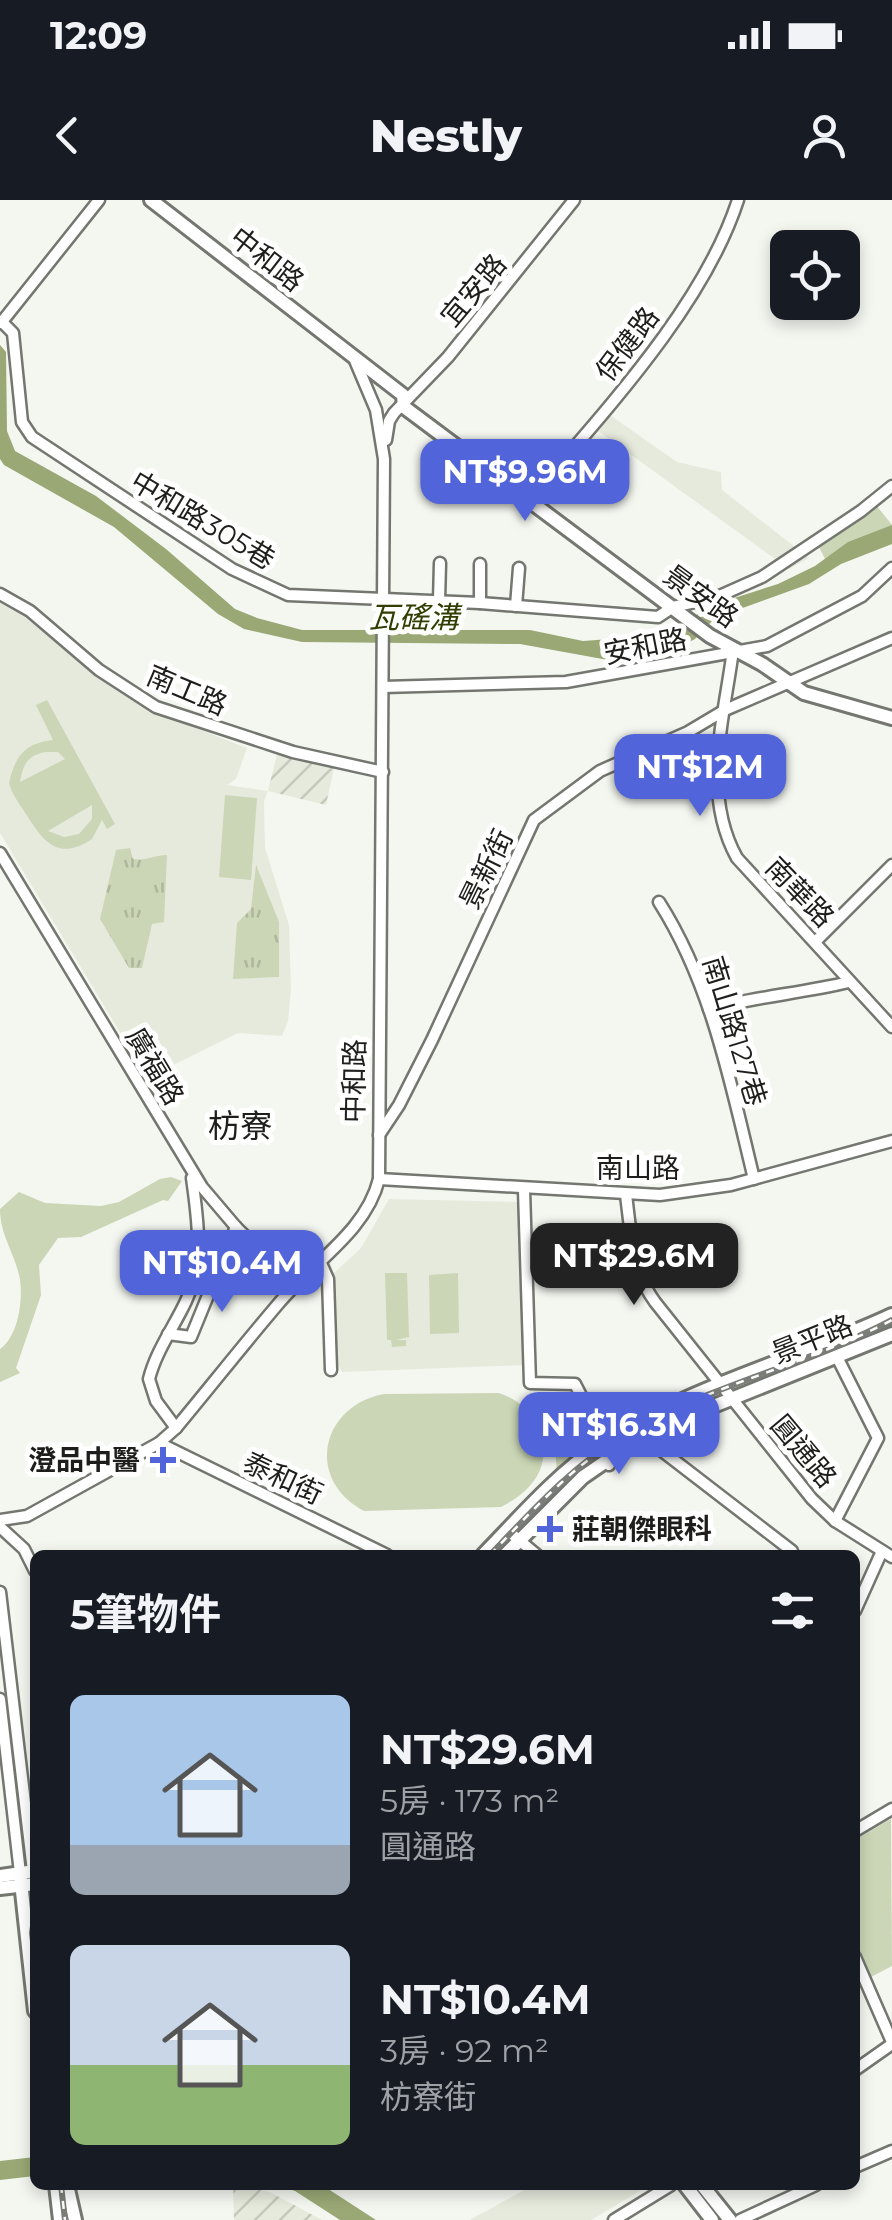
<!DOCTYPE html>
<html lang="zh-TW">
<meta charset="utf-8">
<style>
body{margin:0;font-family:Montserrat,"Noto Sans TC",sans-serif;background:#20242c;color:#f1f3f6;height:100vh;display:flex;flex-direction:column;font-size:38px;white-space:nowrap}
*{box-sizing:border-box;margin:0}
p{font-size:32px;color:#9ea1a6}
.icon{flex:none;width:55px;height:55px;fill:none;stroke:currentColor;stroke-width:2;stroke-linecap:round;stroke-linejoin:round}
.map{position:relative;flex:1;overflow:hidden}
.sheet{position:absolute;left:30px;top:1350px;width:830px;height:640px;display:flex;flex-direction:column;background:#171b24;border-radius:15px;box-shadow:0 5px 15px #0003}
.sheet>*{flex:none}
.fabs{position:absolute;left:770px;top:30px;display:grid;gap:20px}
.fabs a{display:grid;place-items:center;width:90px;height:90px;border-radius:15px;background:#171b24;box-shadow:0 5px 15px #0003;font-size:50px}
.price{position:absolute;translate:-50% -85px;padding:0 22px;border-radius:20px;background:#5164da;color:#fff;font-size:32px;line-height:65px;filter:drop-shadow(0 2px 5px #0008)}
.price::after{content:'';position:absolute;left:50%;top:60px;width:30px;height:22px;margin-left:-15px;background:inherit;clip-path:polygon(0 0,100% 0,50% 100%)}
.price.selected{background:#222;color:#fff}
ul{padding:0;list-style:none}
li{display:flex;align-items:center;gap:30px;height:250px;padding:0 40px}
li span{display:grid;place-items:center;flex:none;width:280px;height:200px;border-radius:15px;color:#555}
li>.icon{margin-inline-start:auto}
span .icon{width:120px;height:120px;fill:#fffc;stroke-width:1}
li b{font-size:42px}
h2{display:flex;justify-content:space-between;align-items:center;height:120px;padding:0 40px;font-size:42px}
.status{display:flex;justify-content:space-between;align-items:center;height:70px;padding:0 50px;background:#171b24;direction:ltr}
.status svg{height:28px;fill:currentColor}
header{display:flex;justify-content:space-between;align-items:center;height:130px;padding:0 40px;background:#171b24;font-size:45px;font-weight:800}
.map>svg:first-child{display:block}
.built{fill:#e6eadc}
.industrial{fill:url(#industrial-furrows)}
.grass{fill:url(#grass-tufts)}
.park{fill:#cbd6b6;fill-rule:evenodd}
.water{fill:#99a875}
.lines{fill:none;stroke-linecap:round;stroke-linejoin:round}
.minor-casing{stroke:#747670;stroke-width:15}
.major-casing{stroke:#747670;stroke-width:18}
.minor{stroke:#fff;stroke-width:10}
.major{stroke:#fff;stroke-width:12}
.rail-casing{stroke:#7b7d79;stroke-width:6}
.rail{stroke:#fff;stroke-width:2.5;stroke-dasharray:8;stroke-linecap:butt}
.poi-dot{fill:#5164da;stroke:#fff;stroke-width:4}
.labels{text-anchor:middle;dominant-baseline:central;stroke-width:10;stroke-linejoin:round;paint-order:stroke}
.street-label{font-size:28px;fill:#1e1f1c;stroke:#fff}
.poi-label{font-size:28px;font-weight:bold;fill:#1e1f1c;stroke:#fff;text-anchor:end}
.water-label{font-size:30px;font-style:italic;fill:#313e00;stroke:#fff}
.quarter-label{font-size:32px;fill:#1e1f1c;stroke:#fff}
</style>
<div class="status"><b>12:09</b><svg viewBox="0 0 49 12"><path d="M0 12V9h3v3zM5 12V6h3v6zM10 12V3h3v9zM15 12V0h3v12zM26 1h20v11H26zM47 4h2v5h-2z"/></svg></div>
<header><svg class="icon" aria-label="back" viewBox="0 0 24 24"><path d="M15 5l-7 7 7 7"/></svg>Nestly<svg class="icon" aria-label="person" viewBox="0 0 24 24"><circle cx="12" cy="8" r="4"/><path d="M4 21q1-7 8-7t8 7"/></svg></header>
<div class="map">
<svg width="892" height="2020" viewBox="0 0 892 2020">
<defs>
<pattern id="industrial-furrows" width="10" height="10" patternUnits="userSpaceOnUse" patternTransform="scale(2.5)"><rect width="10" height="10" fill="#e6eadc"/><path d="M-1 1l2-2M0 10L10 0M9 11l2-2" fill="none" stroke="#c5c8bc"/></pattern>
<pattern id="grass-tufts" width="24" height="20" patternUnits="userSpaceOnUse" patternTransform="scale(2.5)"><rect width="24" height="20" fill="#cbd6b6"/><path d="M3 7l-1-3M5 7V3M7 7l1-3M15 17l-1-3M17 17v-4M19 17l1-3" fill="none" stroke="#aeb79c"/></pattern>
</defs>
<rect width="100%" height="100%" fill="#f4f7f0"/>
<g class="built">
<path d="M 607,213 L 677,262 L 721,272 L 722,290 L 809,358 L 789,369 L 594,228 Z"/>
<path d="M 0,398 L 116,488 L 152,511 L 247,548 L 236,579 L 227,585 L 268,591 L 264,601 L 265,648 L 289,725 L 291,789 L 288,821 L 282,836 L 238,833 L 149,877 L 139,864 L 0,633 Z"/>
<path d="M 389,999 L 521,1002 L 526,1165 L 342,1172 L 336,1161 L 332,1075 L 361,1048 Z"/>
<path d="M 533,1985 L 650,1985 L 591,2020 L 470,2020 Z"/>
</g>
<g class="industrial">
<path d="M 277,554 L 334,568 L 326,605 L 268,591 Z"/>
<path d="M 233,1985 L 270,1992 L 322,2020 L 234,2020 Z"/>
</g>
<g class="grass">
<path d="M 130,648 L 133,659 C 147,661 154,655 167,655 L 164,722 L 152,724 L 142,768 L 129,768 L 100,719 L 116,650 Z"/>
<path d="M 256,665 L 279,722 L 279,777 L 233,779 L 237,723 L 251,709 Z"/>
</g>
<g class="park">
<path d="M 876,305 L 892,325 L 826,361 L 817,343 Z"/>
<path d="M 47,500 L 115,624 L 107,629 L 102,620 L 92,639 C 56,663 42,639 24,611 C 18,602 12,594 9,583 C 15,556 25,543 53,540 L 36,505 ZM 46,552 L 58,552 L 65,559 L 20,582 C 23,565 27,555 46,552 ZM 92,605 L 92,619 L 79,634 L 64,637 L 48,631 Z"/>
<path d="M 225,595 L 257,598 L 251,680 L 219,677 Z"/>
<path d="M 171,977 L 182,981 L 168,1001 L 163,1000 L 81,1037 L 58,1038 L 39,1065 L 41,1095 L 16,1168 L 20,1173 L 0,1182 L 0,1149 C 18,1136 23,1102 20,1080 C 16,1055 0,1036 0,1009 L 19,992 L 45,1003 L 101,1006 L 119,1002 L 160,979 Z"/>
<path d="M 385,1073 L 407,1073 L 409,1137 L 396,1140 L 406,1140 L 406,1146 L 392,1147 L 391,1140 L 387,1140 Z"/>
<path d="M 458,1073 L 459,1133 L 430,1134 L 429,1075 Z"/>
<path d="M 498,1193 C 531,1201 556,1244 537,1276 C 528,1291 516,1299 501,1307 L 364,1311 C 305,1280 320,1206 384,1194 Z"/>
<path d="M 574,1194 L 592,1222 L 594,1243 L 557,1272 L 553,1224 L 542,1221 L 535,1196 Z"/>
<path d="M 891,1619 L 892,1766 L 869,1778 L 855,1745 L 855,1640 Z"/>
</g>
<g class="water">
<path d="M 0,145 L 6,152 L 7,231 L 15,251 L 96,296 L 166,349 L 235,409 L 257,418 L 302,430 L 530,430 L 583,441 L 665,435 L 684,429 L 703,408 L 778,384 L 815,366 L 848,342 L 892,325 L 892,344 L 841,364 L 809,384 L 715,418 L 695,439 L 670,452 L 644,455 L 644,459 L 609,464 L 608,460 L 520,444 L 302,442 L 244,429 L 218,414 L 114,327 L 4,265 L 0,259 Z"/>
<path d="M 35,1957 L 35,1976 L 0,1980 L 0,1961 Z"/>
<path d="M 276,1985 L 322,1985 L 376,2020 L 340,2020 L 295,1991 Z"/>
</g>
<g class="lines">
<defs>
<g id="minor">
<path d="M 1,123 L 99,0"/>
<path d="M 3,123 L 13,133 L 22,222 L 32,237 L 232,369 L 288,395 L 480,403 L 658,417 L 673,407 L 717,397 L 762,377 L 861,311 L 892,286"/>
<path d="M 386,240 L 389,221 L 394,213 L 448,157 L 574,0"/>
<path d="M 529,300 C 601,215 703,108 738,0"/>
<path d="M 0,394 L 30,411 L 99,470 L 156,507 L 293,552 L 383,572"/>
<path d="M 439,401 L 440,363"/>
<path d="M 480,403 L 480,364"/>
<path d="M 516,406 L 519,368"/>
<path d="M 733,450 C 724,519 701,593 737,658 L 892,827"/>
<path d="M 383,487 L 566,482 L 767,446 L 862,396 L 892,368"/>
<path d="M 0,653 L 202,987 L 236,1027 L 295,1085"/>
<path d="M 659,702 C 712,785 731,885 754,979"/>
<path d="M 816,741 L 892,665"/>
<path d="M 709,809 C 755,797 802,793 849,782"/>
<path d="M 379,935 L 399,905 L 432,840 L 534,620 L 600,571 L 688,532 L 725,510 L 892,438"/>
<path d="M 379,979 L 660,995 L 731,985 L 892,941"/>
<path d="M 524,990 L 530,1183 L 575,1184 L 596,1225 L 609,1265"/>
<path d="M 626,995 C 631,1033 632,1071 655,1102 L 812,1299 L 835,1321 L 892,1357"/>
<path d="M 320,1061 L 328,1079 L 331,1170"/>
<path d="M 168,1134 L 191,1137 L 236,1027"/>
<path d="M 176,1228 L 156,1201 L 149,1179 C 156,1151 174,1127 186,1101 C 204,1061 198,1020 192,978"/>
<path d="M 644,1237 L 792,1351"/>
<path d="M 159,1243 L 387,1355"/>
<path d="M 0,1320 L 27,1316 L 159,1243 L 176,1228 C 210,1187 244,1144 279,1103 C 312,1063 366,1032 379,979 L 384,259 L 376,210 L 354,158"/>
<path d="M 835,1321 L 878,1238 L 837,1157"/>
<path d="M 0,1327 L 24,1349 L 35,1371"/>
<path d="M 507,1330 L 537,1355"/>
<path d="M 0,1392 L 33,1671"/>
<path d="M 855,1411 L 882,1351"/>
<path d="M 0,1499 L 20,1673"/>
<path d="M 855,1631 L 892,1609"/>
<path d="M 855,1757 L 892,1842"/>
<path d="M 855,1870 L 892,1844"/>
<path d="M 855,1967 L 892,1951"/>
<path d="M 614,2020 L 671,1985"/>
<path d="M 740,2020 L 816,1985"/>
</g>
<g id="major">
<path d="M 151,0 L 403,195 L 404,207 L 710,436 L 762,464 L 804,493 L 892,518"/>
<path d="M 483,1355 C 520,1317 555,1276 600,1245 C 688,1186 796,1160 892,1115"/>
<path d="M 505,1355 L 583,1277 L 631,1244 L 669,1224 L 892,1134"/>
<path d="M 20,1673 L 35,1811"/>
<path d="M 0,1676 L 35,1671"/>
<path d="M 0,1688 L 35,1684"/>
<path d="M 56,1985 L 60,2020"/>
<path d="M 67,1985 L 75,2020"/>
<path d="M 685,1985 L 712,2020"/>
<path d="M 702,1985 L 730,2020"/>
</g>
</defs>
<use href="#minor" class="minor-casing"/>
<use href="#major" class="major-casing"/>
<use href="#minor" class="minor"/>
<use href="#major" class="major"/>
<defs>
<g id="rail">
<path d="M 490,1355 C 532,1311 573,1265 626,1234 C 709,1185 807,1165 892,1120"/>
<path d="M 35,1713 L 32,1733 L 35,1758"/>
<path d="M 61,1985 L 65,2020"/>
</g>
</defs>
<use href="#rail" class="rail-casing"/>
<use href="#rail" class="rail"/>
</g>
<g class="poi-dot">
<path d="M158 1245h10v10h10v10h-10v10h-10v-10h-10v-10h10z"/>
<path d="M545 1314h10v10h10v10h-10v10h-10v-10h-10v-10h10z"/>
</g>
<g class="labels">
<g class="street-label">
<text transform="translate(267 59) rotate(38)">中和路</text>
<text transform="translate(473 90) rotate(-50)">宜安路</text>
<text transform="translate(627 144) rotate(-53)">保健路</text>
<text transform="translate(203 320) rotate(31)">中和路305巷</text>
<text transform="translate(701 396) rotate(36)">景安路</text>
<text transform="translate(645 446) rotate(-11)">安和路</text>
<text transform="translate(187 490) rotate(23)">南工路</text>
<text transform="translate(486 669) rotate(-64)">景新街</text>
<text transform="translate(800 692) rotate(46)">南華路</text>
<text transform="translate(735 831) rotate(73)">南山路127巷</text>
<text transform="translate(155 866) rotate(59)">廣福路</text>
<text transform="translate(354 881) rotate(-89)">中和路</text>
<text x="638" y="968">南山路</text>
<text transform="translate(812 1139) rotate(-22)">景平路</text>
<text transform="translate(804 1251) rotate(50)">圓通路</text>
<text transform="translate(283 1278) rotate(25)">泰和街</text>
</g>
<g class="poi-label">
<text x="140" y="1260">澄品中醫</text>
<text x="572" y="1329" text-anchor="start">莊朝傑眼科</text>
</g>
<g class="water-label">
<text x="414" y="417">瓦磘溝</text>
</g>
<g class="quarter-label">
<text x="240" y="925">枋寮</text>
</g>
</g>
</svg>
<div class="fabs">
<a><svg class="icon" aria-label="locate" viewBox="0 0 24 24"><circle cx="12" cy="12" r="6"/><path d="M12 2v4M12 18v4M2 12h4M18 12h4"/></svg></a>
</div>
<b class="price" style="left:525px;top:324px">NT$9.96M</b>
<b class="price" style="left:700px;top:619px">NT$12M</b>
<b class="price selected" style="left:634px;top:1108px">NT$29.6M</b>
<b class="price" style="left:222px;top:1115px">NT$10.4M</b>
<b class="price" style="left:619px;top:1277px">NT$16.3M</b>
<section class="sheet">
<h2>5筆物件<svg class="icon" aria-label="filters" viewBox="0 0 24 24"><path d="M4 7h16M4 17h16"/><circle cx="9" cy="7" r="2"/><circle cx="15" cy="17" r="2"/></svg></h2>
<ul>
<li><span style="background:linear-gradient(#a9c7e8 75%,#9aa5b1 0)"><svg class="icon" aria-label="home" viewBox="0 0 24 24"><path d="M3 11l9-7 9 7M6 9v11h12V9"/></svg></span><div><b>NT$29.6M</b><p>5房 · 173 m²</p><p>圓通路</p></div></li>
<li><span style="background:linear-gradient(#c9d6e8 60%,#8fb573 0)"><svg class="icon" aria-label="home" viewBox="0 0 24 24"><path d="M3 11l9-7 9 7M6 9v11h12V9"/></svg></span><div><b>NT$10.4M</b><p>3房 · 92 m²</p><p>枋寮街</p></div></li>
</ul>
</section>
</div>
